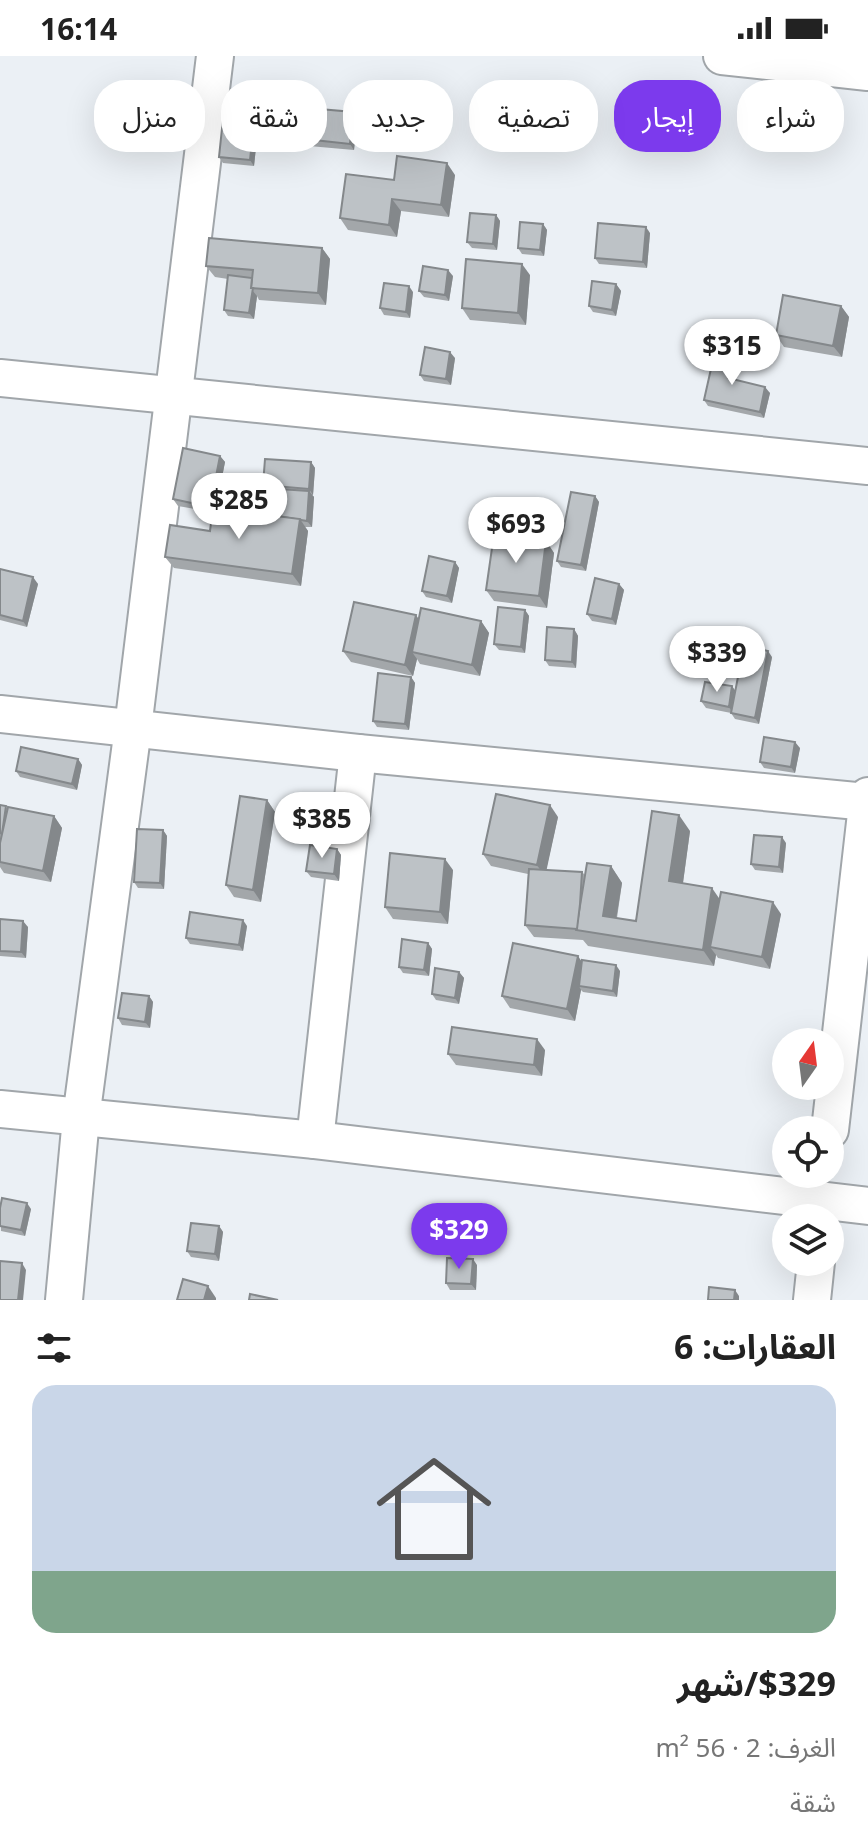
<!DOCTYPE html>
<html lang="ar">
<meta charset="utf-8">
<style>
body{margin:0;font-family:"Noto Sans","Noto Sans Arabic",sans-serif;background:#f2f2f2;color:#222;direction:rtl;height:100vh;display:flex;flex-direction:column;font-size:30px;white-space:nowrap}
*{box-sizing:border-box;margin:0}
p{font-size:26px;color:#767676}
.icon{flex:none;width:44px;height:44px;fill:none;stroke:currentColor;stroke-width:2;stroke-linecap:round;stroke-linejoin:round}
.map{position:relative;height:1244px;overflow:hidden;direction:ltr}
.panel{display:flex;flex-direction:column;background:#fff;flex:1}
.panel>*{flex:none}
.top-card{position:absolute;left:24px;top:24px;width:820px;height:72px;direction:rtl;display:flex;gap:16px}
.needle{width:52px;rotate:14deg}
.fabs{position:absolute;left:772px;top:972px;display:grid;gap:16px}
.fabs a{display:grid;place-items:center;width:72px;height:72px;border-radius:50%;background:#fff;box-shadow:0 8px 32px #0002;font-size:40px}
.price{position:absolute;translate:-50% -68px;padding:0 18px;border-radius:28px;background:#fff;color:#222;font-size:26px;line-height:52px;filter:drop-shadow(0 2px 4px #0008)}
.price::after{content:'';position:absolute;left:50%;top:48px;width:24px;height:18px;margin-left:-12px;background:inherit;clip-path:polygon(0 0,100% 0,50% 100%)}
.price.active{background:#7c3aed;color:#fff}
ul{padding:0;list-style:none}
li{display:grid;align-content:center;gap:16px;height:424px;padding:0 32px}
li+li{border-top:2px solid #e0e0e0}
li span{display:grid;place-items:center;height:248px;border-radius:24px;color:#555}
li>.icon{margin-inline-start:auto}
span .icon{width:144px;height:144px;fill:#fffc;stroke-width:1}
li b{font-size:34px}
h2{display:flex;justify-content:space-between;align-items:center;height:96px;padding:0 32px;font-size:34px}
.tag{padding:0 28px;border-radius:32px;background:#fff;box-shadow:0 8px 32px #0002;font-size:28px;line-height:72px}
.tag.active{background:#7c3aed;color:#fff}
.status{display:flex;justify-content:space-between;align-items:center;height:56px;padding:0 40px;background:#fff;direction:ltr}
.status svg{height:22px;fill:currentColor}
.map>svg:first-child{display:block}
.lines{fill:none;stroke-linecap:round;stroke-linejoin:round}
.street-casing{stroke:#a1a6aa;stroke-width:40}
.street{stroke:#fff;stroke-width:36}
.wall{fill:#a3a7aa}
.shaded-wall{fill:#84888b}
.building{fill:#bdc2c6;stroke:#84888b;stroke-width:2}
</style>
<div class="status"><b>16:14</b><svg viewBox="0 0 49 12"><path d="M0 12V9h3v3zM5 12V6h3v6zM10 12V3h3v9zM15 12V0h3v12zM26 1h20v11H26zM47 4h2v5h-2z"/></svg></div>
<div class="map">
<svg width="868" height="1244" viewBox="0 0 868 1244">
<rect width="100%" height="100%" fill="#ebf0f5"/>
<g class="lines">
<defs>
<g id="street">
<path d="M 722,0 L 868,16"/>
<path d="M 0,322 L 868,410"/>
<path d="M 0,658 L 358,697 L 868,746"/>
<path d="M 0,1053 L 315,1084 L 868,1150"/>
<path d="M 830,1074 L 868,740"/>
<path d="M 315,1084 L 358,697"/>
<path d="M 64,1244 L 81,1062 L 133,672 L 215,0"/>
<path d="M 812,1244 L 816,1206"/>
</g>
</defs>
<use href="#street" class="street-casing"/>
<use href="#street" class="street"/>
</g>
<g class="wall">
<path d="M 256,47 L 260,53 L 254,110 L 223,107 L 219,101 Z"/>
<path d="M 353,56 L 357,62 L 354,94 L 309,90 L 305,83 Z"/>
<path d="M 455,119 L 449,161 L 401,155 L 397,181 L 348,174 L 340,162 L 394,124 Z"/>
<path d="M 496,159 L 500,165 L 497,194 L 472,192 L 467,186 Z"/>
<path d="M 543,168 L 547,174 L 544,200 L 522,198 L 518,192 Z"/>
<path d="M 650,177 L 647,212 L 599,208 L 595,202 Z"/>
<path d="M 322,192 L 330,203 L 326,249 L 259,244 L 257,240 L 254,263 L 228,260 L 224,254 L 228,223 L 215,221 L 206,210 Z"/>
<path d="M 530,219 L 526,269 L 470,264 L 462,252 Z"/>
<path d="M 453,220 L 449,245 L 424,241 L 419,235 Z"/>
<path d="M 616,228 L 621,235 L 616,260 L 593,256 L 589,250 Z"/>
<path d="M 413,236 L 410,262 L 384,259 L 380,252 Z"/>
<path d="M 841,250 L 849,261 L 842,301 L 784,291 L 776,279 Z"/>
<path d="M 732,299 L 737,305 L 733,323 L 770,337 L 764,362 L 708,350 L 704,344 Z"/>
<path d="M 455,302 L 451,329 L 424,325 L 420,319 Z"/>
<path d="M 220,400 L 225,406 L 216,452 L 278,460 L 279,436 L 268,435 L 263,429 L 311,406 L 315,412 L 313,439 L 312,439 L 314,441 L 312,471 L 305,471 L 308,475 L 301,530 L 174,512 L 165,501 L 210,475 L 212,456 L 178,450 L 173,443 Z"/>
<path d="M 595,440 L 599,446 L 586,515 L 561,511 L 557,505 Z"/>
<path d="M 546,485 L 554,497 L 547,552 L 494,545 L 486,534 Z"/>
<path d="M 455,506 L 459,512 L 452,547 L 426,541 L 422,535 Z"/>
<path d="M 0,513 L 38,528 L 27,571 L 0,564 Z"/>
<path d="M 619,528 L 624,534 L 616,569 L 592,565 L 587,558 Z"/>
<path d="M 525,554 L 529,560 L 525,597 L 499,594 L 494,588 Z"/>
<path d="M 419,564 L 481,565 L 489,577 L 480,620 L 420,608 L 417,603 L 413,620 L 351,606 L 343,595 Z"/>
<path d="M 574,573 L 578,580 L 576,612 L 549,610 L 545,604 Z"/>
<path d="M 772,601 L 759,668 L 735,663 L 731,657 L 706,652 L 701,645 L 735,634 Z"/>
<path d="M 411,621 L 415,627 L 409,674 L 377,671 L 373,665 Z"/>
<path d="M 800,692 L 795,717 L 764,712 L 760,706 Z"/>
<path d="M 78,703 L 82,709 L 77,734 L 20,721 L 16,715 Z"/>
<path d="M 267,744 L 275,756 L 261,846 L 234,841 L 226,829 Z"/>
<path d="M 0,749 L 7,752 L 54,760 L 62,772 L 51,826 L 4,817 L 0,811 Z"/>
<path d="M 558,761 L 546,814 L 582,816 L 585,819 L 611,810 L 622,827 L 617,862 L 636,865 L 690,775 L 683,827 L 720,843 L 781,858 L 770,913 L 718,902 L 716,899 L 714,910 L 588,890 L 583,884 L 534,881 L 525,869 L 528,818 L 491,810 L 483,798 Z"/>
<path d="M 163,774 L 167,780 L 164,833 L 138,832 L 134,826 Z"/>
<path d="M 786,787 L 783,817 L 755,814 L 751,808 Z"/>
<path d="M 337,793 L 341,799 L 339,825 L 311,821 L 306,815 Z"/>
<path d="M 453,814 L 448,868 L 393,863 L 385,851 Z"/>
<path d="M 0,863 L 28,871 L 26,902 L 0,900 Z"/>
<path d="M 247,870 L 243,895 L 190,888 L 186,882 Z"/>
<path d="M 428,887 L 432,893 L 429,920 L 403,917 L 399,911 Z"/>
<path d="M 582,906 L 620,915 L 617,941 L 583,936 L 581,934 L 575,965 L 510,952 L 502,940 Z"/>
<path d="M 459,916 L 464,922 L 459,948 L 436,944 L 432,938 Z"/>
<path d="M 149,940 L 153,946 L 150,972 L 122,969 L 118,962 Z"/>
<path d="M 545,994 L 542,1020 L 456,1009 L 448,998 Z"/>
<path d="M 0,1152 L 31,1153 L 25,1180 L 1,1175 Z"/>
<path d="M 219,1170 L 223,1176 L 219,1205 L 191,1201 L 187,1195 Z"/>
<path d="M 477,1209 L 476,1234 L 450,1234 L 446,1227 Z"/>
</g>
<g class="shaded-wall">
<path d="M 256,47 L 260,53 L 254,110 L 250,104 Z"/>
<path d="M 353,56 L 357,62 L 354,94 L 350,88 Z"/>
<path d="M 447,107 L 455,119 L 449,161 L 441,149 Z"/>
<path d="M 392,143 L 401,155 L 397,181 L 389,169 Z"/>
<path d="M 496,159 L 500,165 L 497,194 L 493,188 Z"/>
<path d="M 543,168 L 547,174 L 544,200 L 540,194 Z"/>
<path d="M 646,171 L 650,177 L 647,212 L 643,206 Z"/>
<path d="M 322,192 L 330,203 L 326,249 L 318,237 Z"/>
<path d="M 522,208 L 530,219 L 526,269 L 518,257 Z"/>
<path d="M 448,214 L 453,220 L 449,245 L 445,239 Z"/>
<path d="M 616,228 L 621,235 L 616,260 L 612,254 Z"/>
<path d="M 409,230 L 413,236 L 410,262 L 406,256 Z"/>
<path d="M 252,234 L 257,240 L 254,263 L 249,257 Z"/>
<path d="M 841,250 L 849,261 L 842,301 L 833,290 Z"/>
<path d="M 450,296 L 455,302 L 451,329 L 446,323 Z"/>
<path d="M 732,299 L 737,305 L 732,328 L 728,322 Z"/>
<path d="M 765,331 L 770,337 L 764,362 L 760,356 Z"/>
<path d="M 220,400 L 225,406 L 215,457 L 210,451 Z"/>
<path d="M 311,406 L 315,412 L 313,439 L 309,433 Z"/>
<path d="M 309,435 L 314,441 L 312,471 L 307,465 Z"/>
<path d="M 595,440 L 599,446 L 586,515 L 581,509 Z"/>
<path d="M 300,463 L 308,475 L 301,530 L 292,518 Z"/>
<path d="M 546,485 L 554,497 L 547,552 L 539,540 Z"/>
<path d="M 455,506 L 459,512 L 452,547 L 447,540 Z"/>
<path d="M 33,521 L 38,528 L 27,571 L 23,565 Z"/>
<path d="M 619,528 L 624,534 L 616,569 L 612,563 Z"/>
<path d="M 525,554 L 529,560 L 525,597 L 521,591 Z"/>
<path d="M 416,559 L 424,571 L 412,596 L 417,603 L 413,620 L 405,609 Z"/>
<path d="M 481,565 L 489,577 L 480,620 L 472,609 Z"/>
<path d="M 574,573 L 578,580 L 576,612 L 572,606 Z"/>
<path d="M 768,595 L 772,601 L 759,668 L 755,662 Z"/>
<path d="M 411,621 L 415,627 L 409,674 L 405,668 Z"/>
<path d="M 732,630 L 737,637 L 733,657 L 729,651 Z"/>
<path d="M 795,686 L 800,692 L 795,717 L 791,711 Z"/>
<path d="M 78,703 L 82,709 L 77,734 L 72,728 Z"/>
<path d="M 267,744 L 275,756 L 261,846 L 253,834 Z"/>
<path d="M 550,749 L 558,761 L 545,821 L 537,809 Z"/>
<path d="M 679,759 L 690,775 L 681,841 L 669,825 Z"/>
<path d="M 54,760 L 62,772 L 51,826 L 43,815 Z"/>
<path d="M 163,774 L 167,780 L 164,833 L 160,827 Z"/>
<path d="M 782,781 L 786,787 L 783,817 L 779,811 Z"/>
<path d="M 337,793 L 341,799 L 339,825 L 334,818 Z"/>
<path d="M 445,803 L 453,814 L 448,868 L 440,856 Z"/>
<path d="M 611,810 L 622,827 L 614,876 L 603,860 Z"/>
<path d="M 712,832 L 723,848 L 710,891 L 716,899 L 714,910 L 703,894 Z"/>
<path d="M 773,846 L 781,858 L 770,913 L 762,901 Z"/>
<path d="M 243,864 L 247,870 L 243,895 L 239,889 Z"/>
<path d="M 23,865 L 28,871 L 26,902 L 21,896 Z"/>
<path d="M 428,887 L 432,893 L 429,920 L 424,914 Z"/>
<path d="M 578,900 L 586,912 L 579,930 L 581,934 L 575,965 L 567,953 Z"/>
<path d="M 616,909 L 620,915 L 617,941 L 613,935 Z"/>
<path d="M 459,916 L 464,922 L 459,948 L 455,942 Z"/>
<path d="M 149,940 L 153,946 L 150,972 L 145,966 Z"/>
<path d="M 537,983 L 545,994 L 542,1020 L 534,1009 Z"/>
<path d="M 27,1147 L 31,1153 L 25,1180 L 21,1174 Z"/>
<path d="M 219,1170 L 223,1176 L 219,1205 L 215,1198 Z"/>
<path d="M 473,1203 L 477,1209 L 476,1234 L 471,1228 Z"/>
<path d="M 22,1207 L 26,1214 L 23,1244 L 18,1244 Z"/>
<path d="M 208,1230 L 216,1242 L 216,1244 L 204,1244 Z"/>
<path d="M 735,1234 L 739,1240 L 739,1244 L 734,1244 Z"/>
</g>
<g class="building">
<path d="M 225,44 L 256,47 L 250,104 L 219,101 Z"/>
<path d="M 308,52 L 353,56 L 350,88 L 305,83 Z"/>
<path d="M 397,100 L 447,107 L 441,149 L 392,143 L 389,169 L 340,162 L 346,118 L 394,124 Z"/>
<path d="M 470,157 L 496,159 L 493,188 L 467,186 Z"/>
<path d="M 520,166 L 543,168 L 540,194 L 518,192 Z"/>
<path d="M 598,167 L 646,171 L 643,206 L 595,202 Z"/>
<path d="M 209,182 L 322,192 L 318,237 L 251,232 L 253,214 L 206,210 Z"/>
<path d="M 466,203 L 522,208 L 518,257 L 462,252 Z"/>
<path d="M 423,210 L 448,214 L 445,239 L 419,235 Z"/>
<path d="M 228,219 L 252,222 L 251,232 L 253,232 L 249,257 L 224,254 Z"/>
<path d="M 592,225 L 616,228 L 612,254 L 589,250 Z"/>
<path d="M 384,227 L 409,230 L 406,256 L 380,252 Z"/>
<path d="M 783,239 L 841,250 L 833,290 L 776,279 Z"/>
<path d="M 425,291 L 450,296 L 446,323 L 420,319 Z"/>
<path d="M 715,295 L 732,299 L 728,322 L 765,331 L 760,356 L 704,344 Z"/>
<path d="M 183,392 L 220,400 L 210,451 L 173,443 Z"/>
<path d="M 265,403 L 311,406 L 309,433 L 263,429 Z"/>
<path d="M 279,433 L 309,435 L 307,465 L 278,460 Z"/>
<path d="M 571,436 L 595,440 L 581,509 L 557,505 Z"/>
<path d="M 213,452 L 300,463 L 292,518 L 165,501 L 170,469 L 210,475 Z"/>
<path d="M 494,478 L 546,485 L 539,540 L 486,534 Z"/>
<path d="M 429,500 L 455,506 L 447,540 L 422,535 Z"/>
<path d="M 0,513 L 33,521 L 23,565 L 0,559 Z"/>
<path d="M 595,522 L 619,528 L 612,563 L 587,558 Z"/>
<path d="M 354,546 L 416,559 L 405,609 L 343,595 Z"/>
<path d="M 498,551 L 525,554 L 521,591 L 494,588 Z"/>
<path d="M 421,552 L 481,565 L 472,609 L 412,596 Z"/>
<path d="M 547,571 L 574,573 L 572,606 L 545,604 Z"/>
<path d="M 744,590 L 768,595 L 755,662 L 731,657 Z"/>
<path d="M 378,617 L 411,621 L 405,668 L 373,665 Z"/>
<path d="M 705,626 L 732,630 L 729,651 L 701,645 Z"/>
<path d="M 764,681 L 795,686 L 791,711 L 760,706 Z"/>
<path d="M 21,691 L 78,703 L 72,728 L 16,715 Z"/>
<path d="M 496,738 L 550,749 L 537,809 L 483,798 Z"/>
<path d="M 240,740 L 267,744 L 253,834 L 226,829 Z"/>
<path d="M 0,749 L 6,750 L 2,778 L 0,777 Z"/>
<path d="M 8,751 L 54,760 L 43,815 L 0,806 L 0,787 Z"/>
<path d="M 652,755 L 679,759 L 669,825 L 712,832 L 703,894 L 576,874 L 587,807 L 611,810 L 603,860 L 636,865 Z"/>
<path d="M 137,773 L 163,774 L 160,827 L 134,826 Z"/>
<path d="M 754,779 L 782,781 L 779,811 L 751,808 Z"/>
<path d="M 310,789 L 337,793 L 334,818 L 306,815 Z"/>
<path d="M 390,797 L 445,803 L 440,856 L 385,851 Z"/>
<path d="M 529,813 L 582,816 L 580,848 L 577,873 L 525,869 Z"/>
<path d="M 721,836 L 773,846 L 762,901 L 710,891 Z"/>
<path d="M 190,856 L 243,864 L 239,889 L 186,882 Z"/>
<path d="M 0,863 L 23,865 L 21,896 L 0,895 Z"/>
<path d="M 402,883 L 428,887 L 424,914 L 399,911 Z"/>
<path d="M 513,887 L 578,900 L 567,953 L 502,940 Z"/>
<path d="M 582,904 L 616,909 L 613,935 L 579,930 Z"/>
<path d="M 435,912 L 459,916 L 455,942 L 432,938 Z"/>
<path d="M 122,937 L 149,940 L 145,966 L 118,962 Z"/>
<path d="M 452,971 L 537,983 L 534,1009 L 448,998 Z"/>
<path d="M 2,1142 L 27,1147 L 21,1174 L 0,1170 L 0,1152 Z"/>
<path d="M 191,1167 L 219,1170 L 215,1198 L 187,1195 Z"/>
<path d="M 447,1202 L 473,1203 L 471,1228 L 446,1227 Z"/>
<path d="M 0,1205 L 22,1207 L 18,1244 L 0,1244 Z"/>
<path d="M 183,1223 L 208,1230 L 204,1244 L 177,1244 Z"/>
<path d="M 709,1231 L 735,1234 L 734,1244 L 708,1244 Z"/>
<path d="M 250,1238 L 278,1244 L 249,1244 Z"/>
</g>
</svg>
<div class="fabs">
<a><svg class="needle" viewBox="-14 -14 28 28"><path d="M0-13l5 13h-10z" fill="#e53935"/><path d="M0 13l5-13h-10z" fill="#767676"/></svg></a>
<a><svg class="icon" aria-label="locate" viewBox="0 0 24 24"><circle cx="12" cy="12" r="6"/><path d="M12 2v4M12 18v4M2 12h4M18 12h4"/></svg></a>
<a><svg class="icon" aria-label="layers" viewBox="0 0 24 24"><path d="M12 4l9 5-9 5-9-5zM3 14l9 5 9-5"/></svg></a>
</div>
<b class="price" style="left:732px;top:331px">$315</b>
<b class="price" style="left:239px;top:485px">$285</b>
<b class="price" style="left:516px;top:509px">$693</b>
<b class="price" style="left:717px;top:638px">$339</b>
<b class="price" style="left:322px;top:804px">$385</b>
<b class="price active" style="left:459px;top:1215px">$329</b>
<div class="top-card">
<a class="tag">شراء</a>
<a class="tag active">إيجار</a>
<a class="tag">تصفية</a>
<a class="tag">جديد</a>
<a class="tag">شقة</a>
<a class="tag">منزل</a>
</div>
</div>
<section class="panel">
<h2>العقارات: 6<svg class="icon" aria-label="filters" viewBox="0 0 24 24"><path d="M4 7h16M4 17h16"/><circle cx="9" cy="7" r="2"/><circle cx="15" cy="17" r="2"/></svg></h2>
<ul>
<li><span style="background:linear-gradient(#c9d6e8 75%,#7fa58c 0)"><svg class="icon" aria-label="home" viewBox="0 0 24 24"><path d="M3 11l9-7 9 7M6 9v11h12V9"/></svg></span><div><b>$329/شهر</b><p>الغرف: 2 · 56 m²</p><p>شقة</p></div></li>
</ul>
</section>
